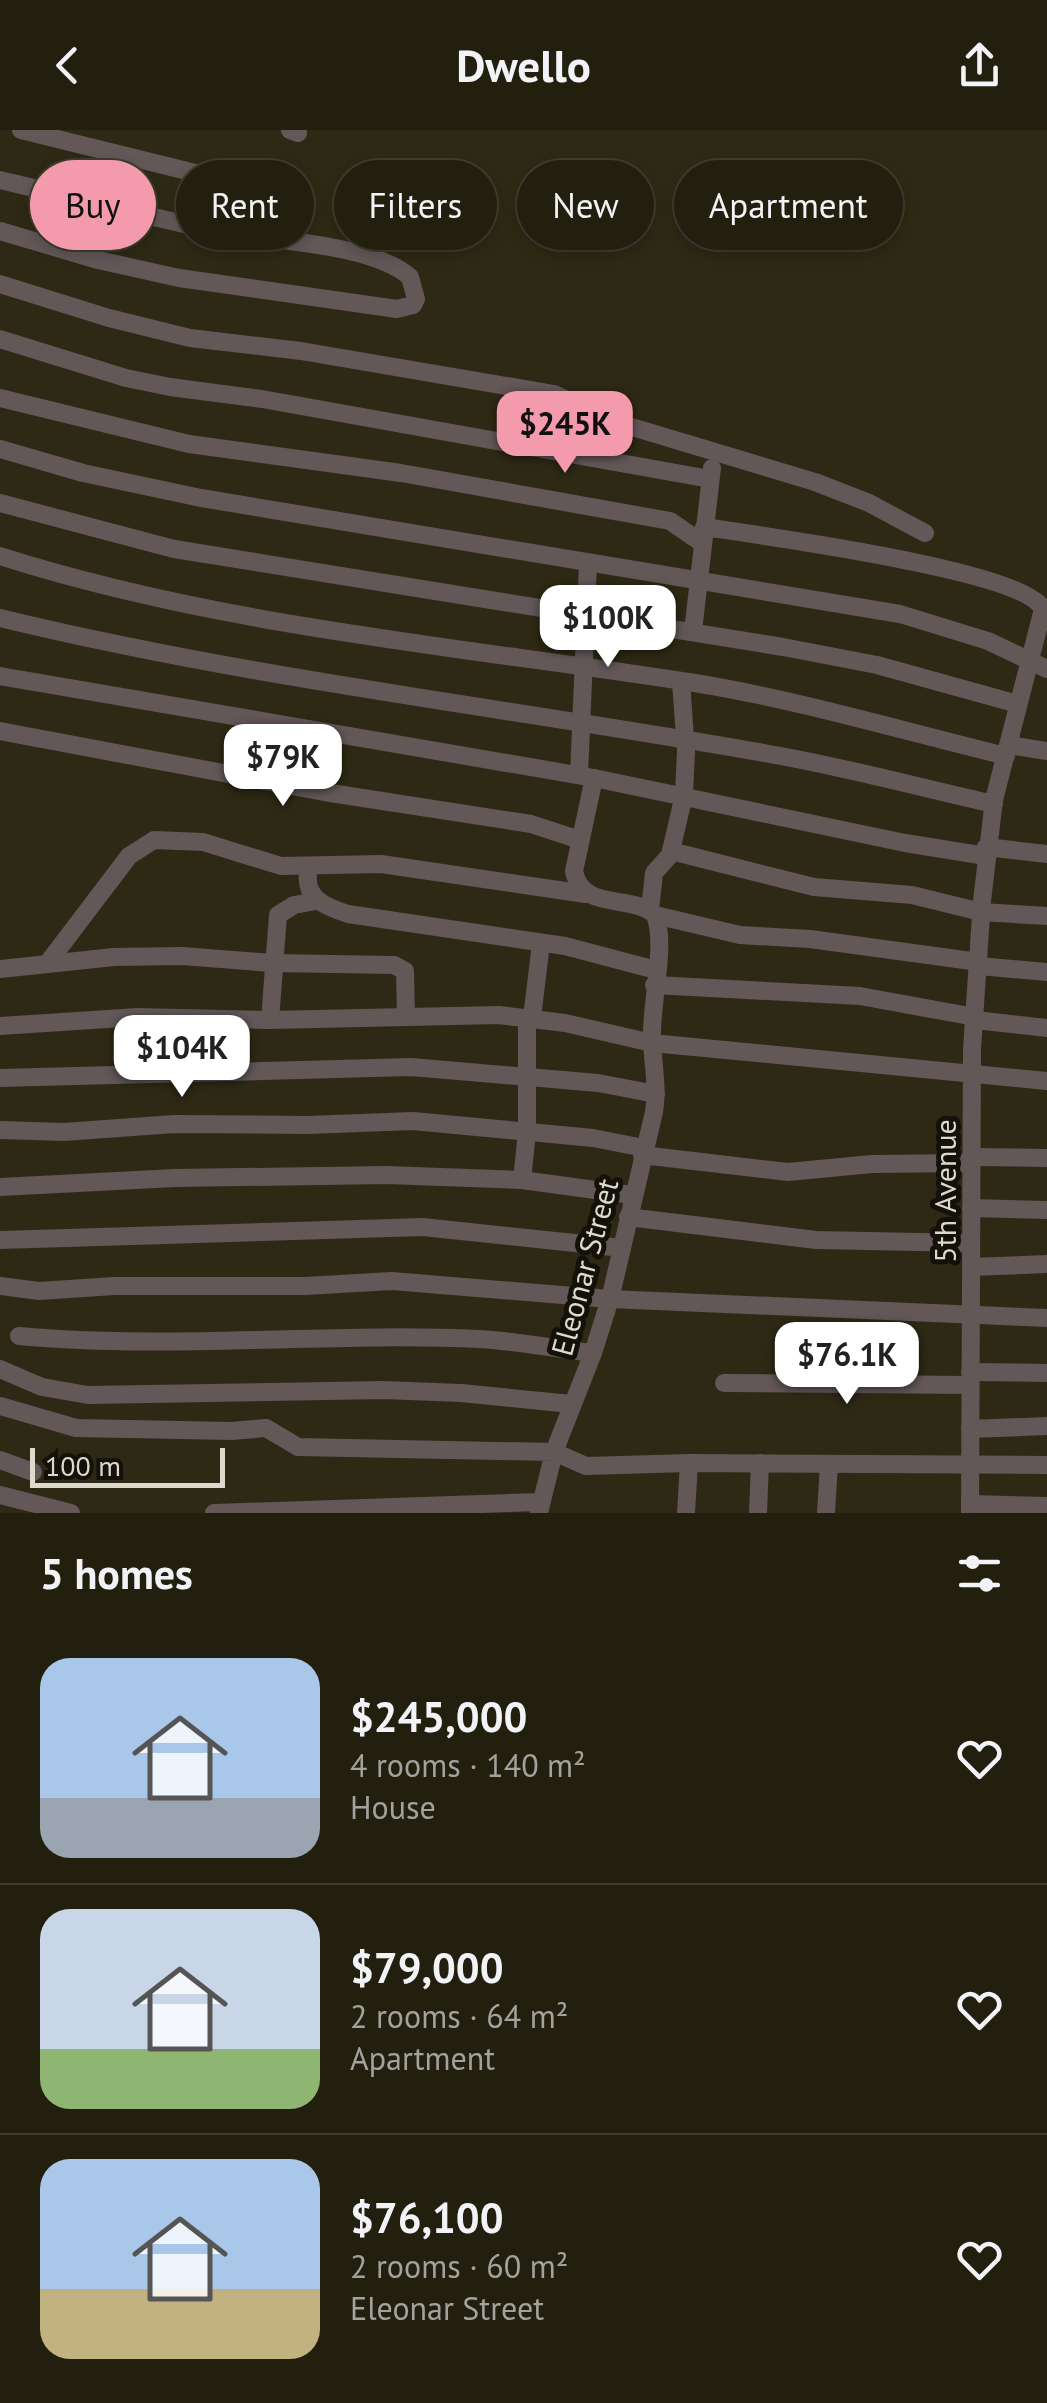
<!DOCTYPE html>
<meta charset="utf-8">
<style>
body{margin:0;font-family:"PT Sans",sans-serif;background:#2a2718;color:#f1f3f6;height:100vh;display:flex;flex-direction:column;font-size:38px;white-space:nowrap}
*{box-sizing:border-box;margin:0}
p{font-size:32px;color:#a2a29e}
.icon{flex:none;width:55px;height:55px;fill:none;stroke:currentColor;stroke-width:2;stroke-linecap:round;stroke-linejoin:round}
.map{position:relative;height:1383px;overflow:hidden}
.details{display:flex;flex-direction:column;background:#221f0f;flex:1}
.details>*{flex:none}
.guide{position:absolute;left:30px;top:30px;width:988px;height:90px;display:flex;gap:20px}
.scale{position:absolute;left:30px;bottom:25px;width:195px;box-sizing:border-box;padding-left:10px;border:5px solid #dcdacd;border-top:0;font-size:28px;line-height:35px;white-space:nowrap;color:#dcdacd;-webkit-text-stroke:8px #131109;paint-order:stroke}
.price{position:absolute;translate:-50% -85px;padding:0 22px;border-radius:20px;background:#fff;color:#222;font-size:32px;line-height:65px;filter:drop-shadow(0 2px 5px #0008)}
.price::after{content:'';position:absolute;left:50%;top:60px;width:30px;height:22px;margin-left:-15px;background:inherit;clip-path:polygon(0 0,100% 0,50% 100%)}
.price.on{background:#f39aac;color:#111}
ul{padding:0;list-style:none}
li{display:flex;align-items:center;gap:30px;height:250px;padding:0 40px}
li+li{border-top:2px solid #3f3d2f}
li span{display:grid;place-items:center;flex:none;width:280px;height:200px;border-radius:30px;color:#555}
li>.icon{margin-inline-start:auto}
span .icon{width:120px;height:120px;fill:#fffc;stroke-width:1}
li b{font-size:42px}
h2{display:flex;justify-content:space-between;align-items:center;height:120px;padding:0 40px;font-size:42px}
.chip{padding:0 35px;border-radius:45px;background:#221f0f;box-shadow:0 5px 15px #0003,0 0 0 2px #3f3d2f;font-size:35px;line-height:90px}
.chip.on{background:#f39aac;color:#111}
header{display:flex;justify-content:space-between;align-items:center;height:130px;padding:0 40px;background:#221f0f;font-size:45px;font-weight:700}
.map>svg:first-child{display:block}
.lines{fill:none;stroke-linecap:round;stroke-linejoin:round}
.minor{stroke:#635758;stroke-width:18}
.labels{text-anchor:middle;dominant-baseline:central;stroke-width:10;stroke-linejoin:round;paint-order:stroke}
.street-label{font-size:30px;fill:#dcdacd;stroke:#131109}
</style>
<header><svg class="icon" aria-label="back" viewBox="0 0 24 24"><path d="M15 5l-7 7 7 7"/></svg>Dwello<svg class="icon" aria-label="share" viewBox="0 0 24 24"><path d="M12 15V3M7 8l5-5 5 5M5 13v7h14v-7"/></svg></header>
<div class="map">
<svg width="1047" height="1383" viewBox="0 0 1047 1383">
<rect width="100%" height="100%" fill="#2d2914"/>
<g class="lines">
<g class="minor">
<path d="M 21,0 L 252,57"/>
<path d="M 290,0 L 298,3"/>
<path d="M 0,50 C 68,66 135,83 202,98 C 258,111 369,111 410,147 L 416,169 L 413,175 L 397,179 L 179,148 L 98,130 L 0,101"/>
<path d="M 0,154 L 109,188 L 190,208 L 301,221 L 554,264 L 622,294 L 815,352 L 869,373 L 925,403"/>
<path d="M 0,209 L 126,248 L 170,257 L 262,269 L 710,349"/>
<path d="M 0,268 L 189,314 L 401,343 L 670,391 L 702,413"/>
<path d="M 0,319 L 83,343 L 201,368 L 900,484 L 988,511 L 1047,539"/>
<path d="M 0,373 L 174,419 L 783,517 L 877,535 L 1018,574"/>
<path d="M 704,397 C 757,405 1023,440 1043,479 L 994,670 L 982,771 L 972,919 L 970,1383"/>
<path d="M 0,426 C 223,497 465,517 695,553 C 799,570 903,601 1006,626"/>
<path d="M 0,488 C 252,549 509,578 764,623 C 842,636 917,657 994,674"/>
<path d="M 693,501 L 712,338"/>
<path d="M 0,546 L 594,648 L 905,713 L 986,726"/>
<path d="M 0,601 L 324,662 L 531,694 L 580,710"/>
<path d="M 1008,615 L 1047,621"/>
<path d="M 579,645 L 588,433"/>
<path d="M 594,648 L 574,741 C 582,782 631,763 655,785 C 667,816 650,875 652,911 C 653,936 658,956 654,982 L 610,1169 L 593,1223 L 554,1322 L 586,1336 L 689,1333 L 1047,1335"/>
<path d="M 986,717 L 1047,724"/>
<path d="M 671,721 L 814,757 L 912,765 L 981,782 L 1047,786"/>
<path d="M 309,737 C 302,767 323,776 348,784 L 565,816 L 656,840"/>
<path d="M 650,780 L 654,743 L 670,725 L 684,665 L 686,621 L 681,552"/>
<path d="M 655,785 L 740,805 L 810,809 L 979,832"/>
<path d="M 47,834 L 129,726 L 154,710 L 203,712 L 281,736 L 381,734 L 586,764"/>
<path d="M 979,836 L 1047,842"/>
<path d="M 0,839 L 114,827 L 182,826 L 272,833 L 394,835 L 405,841 L 406,887"/>
<path d="M 654,855 L 860,866 L 975,887"/>
<path d="M 532,888 L 541,813"/>
<path d="M 270,890 L 278,785 L 294,775 L 316,771"/>
<path d="M 975,890 L 1047,898"/>
<path d="M 0,896 L 138,887 L 270,890 L 499,885 L 565,893 L 652,913 L 1047,951"/>
<path d="M 0,948 L 411,937 L 598,953 L 656,964"/>
<path d="M 0,1000 L 64,1002 L 174,994 L 308,995 L 413,991 L 593,1008 L 644,1018"/>
<path d="M 642,1025 L 788,1042 L 872,1034 L 971,1033"/>
<path d="M 971,1027 L 1047,1028"/>
<path d="M 522,1050 L 527,1002 L 527,887"/>
<path d="M 0,1057 L 175,1048 L 387,1045 L 522,1050 L 632,1065"/>
<path d="M 971,1078 L 1047,1080"/>
<path d="M 628,1087 L 816,1110 L 971,1113"/>
<path d="M 0,1110 L 423,1097 L 622,1118"/>
<path d="M 971,1137 L 1047,1134"/>
<path d="M 0,1156 L 39,1161 L 114,1156 L 305,1156 L 392,1151 L 610,1169 L 1047,1188"/>
<path d="M 19,1206 C 172,1220 326,1202 479,1209 C 517,1211 556,1219 593,1223"/>
<path d="M 0,1239 L 42,1257 L 88,1265 L 383,1260 L 461,1263 L 571,1274"/>
<path d="M 970,1242 L 1047,1243"/>
<path d="M 724,1253 L 970,1255"/>
<path d="M 0,1276 L 76,1298 L 232,1301 L 266,1298 L 298,1317 L 554,1322 L 539,1383"/>
<path d="M 970,1299 L 1047,1296"/>
<path d="M 0,1330 L 33,1342"/>
<path d="M 0,1365 L 71,1383"/>
<path d="M 970,1374 L 1047,1376"/>
<path d="M 214,1383 L 541,1372"/>
<path d="M 686,1383 L 689,1333"/>
<path d="M 758,1383 L 760,1333"/>
<path d="M 826,1383 L 829,1334"/>
</g>
</g>
<g class="labels">
<g class="street-label">
<text transform="translate(944 1061) rotate(-90)">5th Avenue</text>
<text transform="translate(584 1137) rotate(-75)">Eleonar Street</text>
</g>
</g>
</svg>
<div class="scale">100 m</div>
<b class="price on" style="left:565px;top:346px">$245K</b>
<b class="price" style="left:608px;top:540px">$100K</b>
<b class="price" style="left:283px;top:679px">$79K</b>
<b class="price" style="left:182px;top:970px">$104K</b>
<b class="price" style="left:847px;top:1277px">$76.1K</b>
<div class="guide">
<a class="chip on">Buy</a>
<a class="chip">Rent</a>
<a class="chip">Filters</a>
<a class="chip">New</a>
<a class="chip">Apartment</a>
</div>
</div>
<section class="details">
<h2>5 homes<svg class="icon" aria-label="filters" viewBox="0 0 24 24"><path d="M4 7h16M4 17h16"/><circle cx="9" cy="7" r="2"/><circle cx="15" cy="17" r="2"/></svg></h2>
<ul>
<li><span style="background:linear-gradient(#a9c7e8 70%,#9aa5b1 0)"><svg class="icon" aria-label="home" viewBox="0 0 24 24"><path d="M3 11l9-7 9 7M6 9v11h12V9"/></svg></span><div><b>$245,000</b><p>4 rooms · 140 m²</p><p>House</p></div><svg class="icon" aria-label="heart" viewBox="0 0 24 24"><path d="M12 20l-8-8c-3-5 5-10 8-4 3-6 11-1 8 4z"/></svg></li>
<li><span style="background:linear-gradient(#c9d6e8 70%,#8fb573 0)"><svg class="icon" aria-label="home" viewBox="0 0 24 24"><path d="M3 11l9-7 9 7M6 9v11h12V9"/></svg></span><div><b>$79,000</b><p>2 rooms · 64 m²</p><p>Apartment</p></div><svg class="icon" aria-label="heart" viewBox="0 0 24 24"><path d="M12 20l-8-8c-3-5 5-10 8-4 3-6 11-1 8 4z"/></svg></li>
<li><span style="background:linear-gradient(#a9c7e8 65%,#c2b280 0)"><svg class="icon" aria-label="home" viewBox="0 0 24 24"><path d="M3 11l9-7 9 7M6 9v11h12V9"/></svg></span><div><b>$76,100</b><p>2 rooms · 60 m²</p><p>Eleonar Street</p></div><svg class="icon" aria-label="heart" viewBox="0 0 24 24"><path d="M12 20l-8-8c-3-5 5-10 8-4 3-6 11-1 8 4z"/></svg></li>
</ul>
</section>
